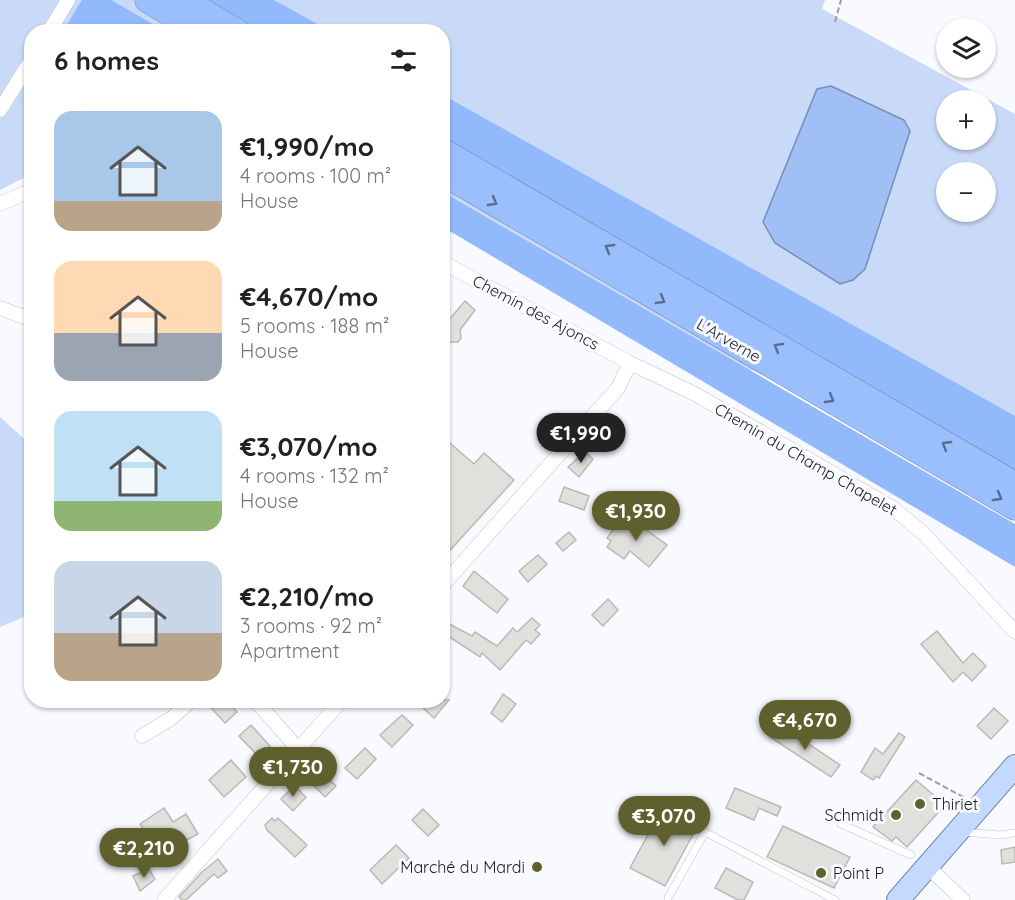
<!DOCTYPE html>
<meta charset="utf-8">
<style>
body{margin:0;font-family:Quicksand,sans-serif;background:#f2f2f2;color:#222;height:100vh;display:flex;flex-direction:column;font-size:22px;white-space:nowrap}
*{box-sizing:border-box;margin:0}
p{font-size:20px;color:#767676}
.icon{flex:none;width:33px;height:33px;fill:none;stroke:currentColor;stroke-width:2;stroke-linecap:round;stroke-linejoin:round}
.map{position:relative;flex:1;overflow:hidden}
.sheet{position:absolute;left:24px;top:24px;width:426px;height:684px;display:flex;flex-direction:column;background:#fff;border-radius:24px;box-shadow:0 2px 4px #0004}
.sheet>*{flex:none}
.buttons{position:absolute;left:936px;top:18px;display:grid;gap:12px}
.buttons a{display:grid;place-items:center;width:60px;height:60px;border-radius:50%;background:#fff;box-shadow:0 2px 4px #0004;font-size:30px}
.price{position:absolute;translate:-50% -51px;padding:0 14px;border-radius:21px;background:#5f602d;color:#fff;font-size:20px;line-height:39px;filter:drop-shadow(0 2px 3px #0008)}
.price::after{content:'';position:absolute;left:50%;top:36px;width:18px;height:14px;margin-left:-9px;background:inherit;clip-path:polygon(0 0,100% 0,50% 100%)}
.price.current{background:#222;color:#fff}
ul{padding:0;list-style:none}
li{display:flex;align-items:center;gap:18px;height:150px;padding:0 30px}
li span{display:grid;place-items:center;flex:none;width:168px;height:120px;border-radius:18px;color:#555}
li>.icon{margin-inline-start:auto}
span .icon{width:72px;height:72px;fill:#fffc;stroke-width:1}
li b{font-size:26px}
h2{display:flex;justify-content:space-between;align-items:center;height:72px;padding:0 30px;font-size:26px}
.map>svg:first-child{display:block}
.green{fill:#c8daf8;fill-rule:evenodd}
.forest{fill:#92b9fb}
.water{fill:#a0bff4;stroke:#788eb4;stroke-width:1.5}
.building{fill:#e0e1dc;stroke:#b9bab5;stroke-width:1.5}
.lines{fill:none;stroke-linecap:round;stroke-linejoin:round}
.lane-casing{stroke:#c1c4c8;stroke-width:8}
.street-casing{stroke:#c1c4c8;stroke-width:15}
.primary-casing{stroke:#6e86af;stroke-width:24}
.highway-casing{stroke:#6e86af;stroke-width:27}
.path{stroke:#9b9da1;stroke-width:2;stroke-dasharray:6 3;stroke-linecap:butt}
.lane{stroke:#fff;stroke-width:7}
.street{stroke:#fff;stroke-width:14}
.primary{stroke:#c3d9fe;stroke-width:22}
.highway{stroke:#9bbffd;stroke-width:26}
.oneway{stroke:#5a6d8d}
.poi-dot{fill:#5f602d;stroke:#f8faff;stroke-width:2}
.labels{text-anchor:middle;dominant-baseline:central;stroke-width:6;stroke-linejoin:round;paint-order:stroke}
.street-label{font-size:16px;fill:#1a1b1d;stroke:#f8faff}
.poi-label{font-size:16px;fill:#1a1b1d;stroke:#f8faff;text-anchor:start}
</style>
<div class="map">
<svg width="1015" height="900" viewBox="0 0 1015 900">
<rect width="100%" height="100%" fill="#f8faff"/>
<g class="green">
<path d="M 0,0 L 825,0 L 822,9 L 1015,114 L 1015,444 L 650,342 L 443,222 L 442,32 L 32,32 L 31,174 L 0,190 ZM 946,100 L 986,100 L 986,140 L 946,140 ZM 946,172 L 986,172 L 986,212 L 946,212 Z"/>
<path d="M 0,417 L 32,446 L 31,614 L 0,627 Z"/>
</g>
<g class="forest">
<path d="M 82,0 L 111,0 L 165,31 L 63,31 Z"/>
<path d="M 203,0 L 274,0 L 330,31 L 257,31 Z"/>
<path d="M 443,95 L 1015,416 L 1015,470 L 443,139 Z"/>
<path d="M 443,192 L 1015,524 L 1015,567 L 443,227 Z"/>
</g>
<path class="water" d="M 831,86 L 904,120 L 910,131 L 865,269 L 853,280 L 840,284 L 775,243 L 763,222 L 817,89 Z"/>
<g class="building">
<path d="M 465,301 L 475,310 L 460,330 L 461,338 L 458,342 L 450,342 L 442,351 L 442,328 Z"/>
<path d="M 442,436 L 474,464 L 484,453 L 514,480 L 442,559 Z"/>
<path d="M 585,452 L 593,459 L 579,477 L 568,467 Z"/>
<path d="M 564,487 L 589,496 L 584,510 L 559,501 Z"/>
<path d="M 632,514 L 644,522 L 641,526 L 667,545 L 649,567 L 630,551 L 624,559 L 607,547 L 611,541 L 607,538 L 615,527 L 621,529 Z"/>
<path d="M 569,532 L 576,540 L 563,551 L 556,543 Z"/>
<path d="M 538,555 L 547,564 L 528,582 L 519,571 Z"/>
<path d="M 474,571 L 508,599 L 497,613 L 463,586 Z"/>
<path d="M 608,599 L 618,610 L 603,626 L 592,615 Z"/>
<path d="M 532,618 L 540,625 L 535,630 L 540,634 L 531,644 L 526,640 L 500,670 L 482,653 L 480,657 L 442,632 L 442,620 L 472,636 L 475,632 L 497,646 L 513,628 L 517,632 Z"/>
<path d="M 937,631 L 963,663 L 973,653 L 986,666 L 972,681 L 963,672 L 953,682 L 921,644 Z"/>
<path d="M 503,694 L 516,704 L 502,722 L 491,713 Z"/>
<path d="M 204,700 L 226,700 L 237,712 L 225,723 Z"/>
<path d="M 431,700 L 449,700 L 434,718 L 423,708 Z"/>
<path d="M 994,708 L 1008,721 L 991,739 L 977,726 Z"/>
<path d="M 402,715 L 413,725 L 392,747 L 380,735 Z"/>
<path d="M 779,724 L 840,765 L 831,777 L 770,737 Z"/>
<path d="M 251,725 L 270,746 L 259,757 L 239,736 Z"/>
<path d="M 899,733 L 905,737 L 879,778 L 876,776 L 873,780 L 861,772 L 875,748 L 883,754 Z"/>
<path d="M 365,748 L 376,759 L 357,779 L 345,768 Z"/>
<path d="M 231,760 L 246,777 L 224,797 L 209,780 Z"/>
<path d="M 325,775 L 336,786 L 325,797 L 314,786 Z"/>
<path d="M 916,780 L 945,805 L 907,847 L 896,837 L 892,841 L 873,827 Z"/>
<path d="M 294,786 L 306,797 L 293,811 L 281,799 Z"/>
<path d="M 735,788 L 781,807 L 777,816 L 759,808 L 754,820 L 726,808 Z"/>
<path d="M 663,807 L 697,827 L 665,886 L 630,868 Z"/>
<path d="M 164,808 L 173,822 L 186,814 L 198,834 L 178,845 L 176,842 L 152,857 L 146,847 L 152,843 L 140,824 Z"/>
<path d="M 423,809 L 439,825 L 428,836 L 412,820 Z"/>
<path d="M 272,818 L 275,821 L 278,818 L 307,845 L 295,857 L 267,830 L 265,825 Z"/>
<path d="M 783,826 L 850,857 L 834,888 L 767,857 Z"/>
<path d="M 396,845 L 409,858 L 382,884 L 370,870 Z"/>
<path d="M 1015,847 L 1015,862 L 1002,864 L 1001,850 Z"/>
<path d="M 218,859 L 227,871 L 218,878 L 214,874 L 186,900 L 182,900 L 179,897 L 201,873 Z"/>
<path d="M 726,868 L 753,882 L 744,900 L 738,900 L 715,888 Z"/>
<path d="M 149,869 L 155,879 L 140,891 L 133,876 Z"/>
</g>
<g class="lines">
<defs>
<g id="lane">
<path d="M 841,824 L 911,855"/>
<path d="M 962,832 L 1000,835 L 1015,833"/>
<path d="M 668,898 L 705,832 L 835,900"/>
</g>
<g id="street">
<path d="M 49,32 L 68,0"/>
<path d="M 0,110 L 32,59"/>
<path d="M 0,204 L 32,190"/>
<path d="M 442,262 L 630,363 L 695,394 L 893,508 L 923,533 L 1015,632"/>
<path d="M 0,308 L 32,320"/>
<path d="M 442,586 L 618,388 L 630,363"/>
<path d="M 255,700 L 299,750"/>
<path d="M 142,736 L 172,718 L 191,700"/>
<path d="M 927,866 L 963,900"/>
<path d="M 164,900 L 342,700"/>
</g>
<path id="primary" d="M 898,900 L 1015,766"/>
<g id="highway">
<path d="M 148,0 L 202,32"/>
<path d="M 183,0 L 237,32"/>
<path d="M 442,151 L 1015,485"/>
<path d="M 442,172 L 1015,507"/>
</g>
</defs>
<use href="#lane" class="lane-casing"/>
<use href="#street" class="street-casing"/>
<use href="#primary" class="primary-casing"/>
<use href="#highway" class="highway-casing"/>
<g class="path">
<path d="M 835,22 L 841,0"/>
<path d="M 919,773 L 965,798"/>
</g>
<use href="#lane" class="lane"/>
<use href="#street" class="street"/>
<use href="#primary" class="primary"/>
<use href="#highway" class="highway"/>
</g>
<defs><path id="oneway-chevron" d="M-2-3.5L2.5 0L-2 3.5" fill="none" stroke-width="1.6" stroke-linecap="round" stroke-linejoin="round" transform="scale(1.5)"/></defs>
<g class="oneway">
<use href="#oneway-chevron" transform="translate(493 202) rotate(30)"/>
<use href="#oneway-chevron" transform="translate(609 248) rotate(-150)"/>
<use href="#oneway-chevron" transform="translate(661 300) rotate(30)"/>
<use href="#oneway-chevron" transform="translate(778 347) rotate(-150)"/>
<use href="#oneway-chevron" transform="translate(830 399) rotate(30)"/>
<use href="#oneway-chevron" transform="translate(946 445) rotate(-150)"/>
<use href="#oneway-chevron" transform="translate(998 497) rotate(30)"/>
</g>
<g class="poi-dot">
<circle cx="920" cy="804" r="6"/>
<circle cx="896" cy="815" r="6"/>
<circle cx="537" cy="867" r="6"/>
<circle cx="821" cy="873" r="6"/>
</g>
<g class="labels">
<g class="street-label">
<text transform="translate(536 312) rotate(28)">Chemin des Ajoncs</text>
<text transform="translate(729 340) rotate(30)">L'Arverne</text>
<text transform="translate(806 459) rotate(30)">Chemin du Champ Chapelet</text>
</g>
<g class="poi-label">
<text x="932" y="804">Thiriet</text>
<text x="884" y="815" text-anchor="end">Schmidt</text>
<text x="525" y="867" text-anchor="end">Marché du Mardi</text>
<text x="833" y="873">Point P</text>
</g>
</g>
</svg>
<div class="buttons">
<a><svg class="icon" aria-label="layers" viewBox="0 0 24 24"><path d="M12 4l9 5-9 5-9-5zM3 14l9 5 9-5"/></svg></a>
<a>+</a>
<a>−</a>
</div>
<b class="price current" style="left:581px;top:464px">€1,990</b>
<b class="price" style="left:636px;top:542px">€1,930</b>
<b class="price" style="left:805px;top:751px">€4,670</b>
<b class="price" style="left:293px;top:798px">€1,730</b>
<b class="price" style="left:664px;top:847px">€3,070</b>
<b class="price" style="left:144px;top:879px">€2,210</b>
<section class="sheet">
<h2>6 homes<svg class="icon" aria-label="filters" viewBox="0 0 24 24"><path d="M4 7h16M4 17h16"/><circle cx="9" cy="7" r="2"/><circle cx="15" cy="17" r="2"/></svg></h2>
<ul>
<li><span style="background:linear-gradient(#a9c7e8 75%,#b9a48a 0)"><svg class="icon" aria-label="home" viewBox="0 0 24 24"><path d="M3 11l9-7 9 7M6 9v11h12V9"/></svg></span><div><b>€1,990/mo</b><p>4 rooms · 100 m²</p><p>House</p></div></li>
<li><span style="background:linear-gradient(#ffd9b3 60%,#9aa5b1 0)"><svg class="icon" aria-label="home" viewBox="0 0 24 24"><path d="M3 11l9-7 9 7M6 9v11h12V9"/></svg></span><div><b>€4,670/mo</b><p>5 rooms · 188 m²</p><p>House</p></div></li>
<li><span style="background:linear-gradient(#bfe0f5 75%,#8fb573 0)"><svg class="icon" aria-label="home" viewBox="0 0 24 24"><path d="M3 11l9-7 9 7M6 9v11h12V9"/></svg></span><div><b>€3,070/mo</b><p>4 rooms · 132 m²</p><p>House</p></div></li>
<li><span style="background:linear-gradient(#c9d6e8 60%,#b9a48a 0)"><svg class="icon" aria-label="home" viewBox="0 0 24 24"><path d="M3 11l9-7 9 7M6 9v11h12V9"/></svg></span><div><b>€2,210/mo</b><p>3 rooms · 92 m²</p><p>Apartment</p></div></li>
</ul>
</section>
</div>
